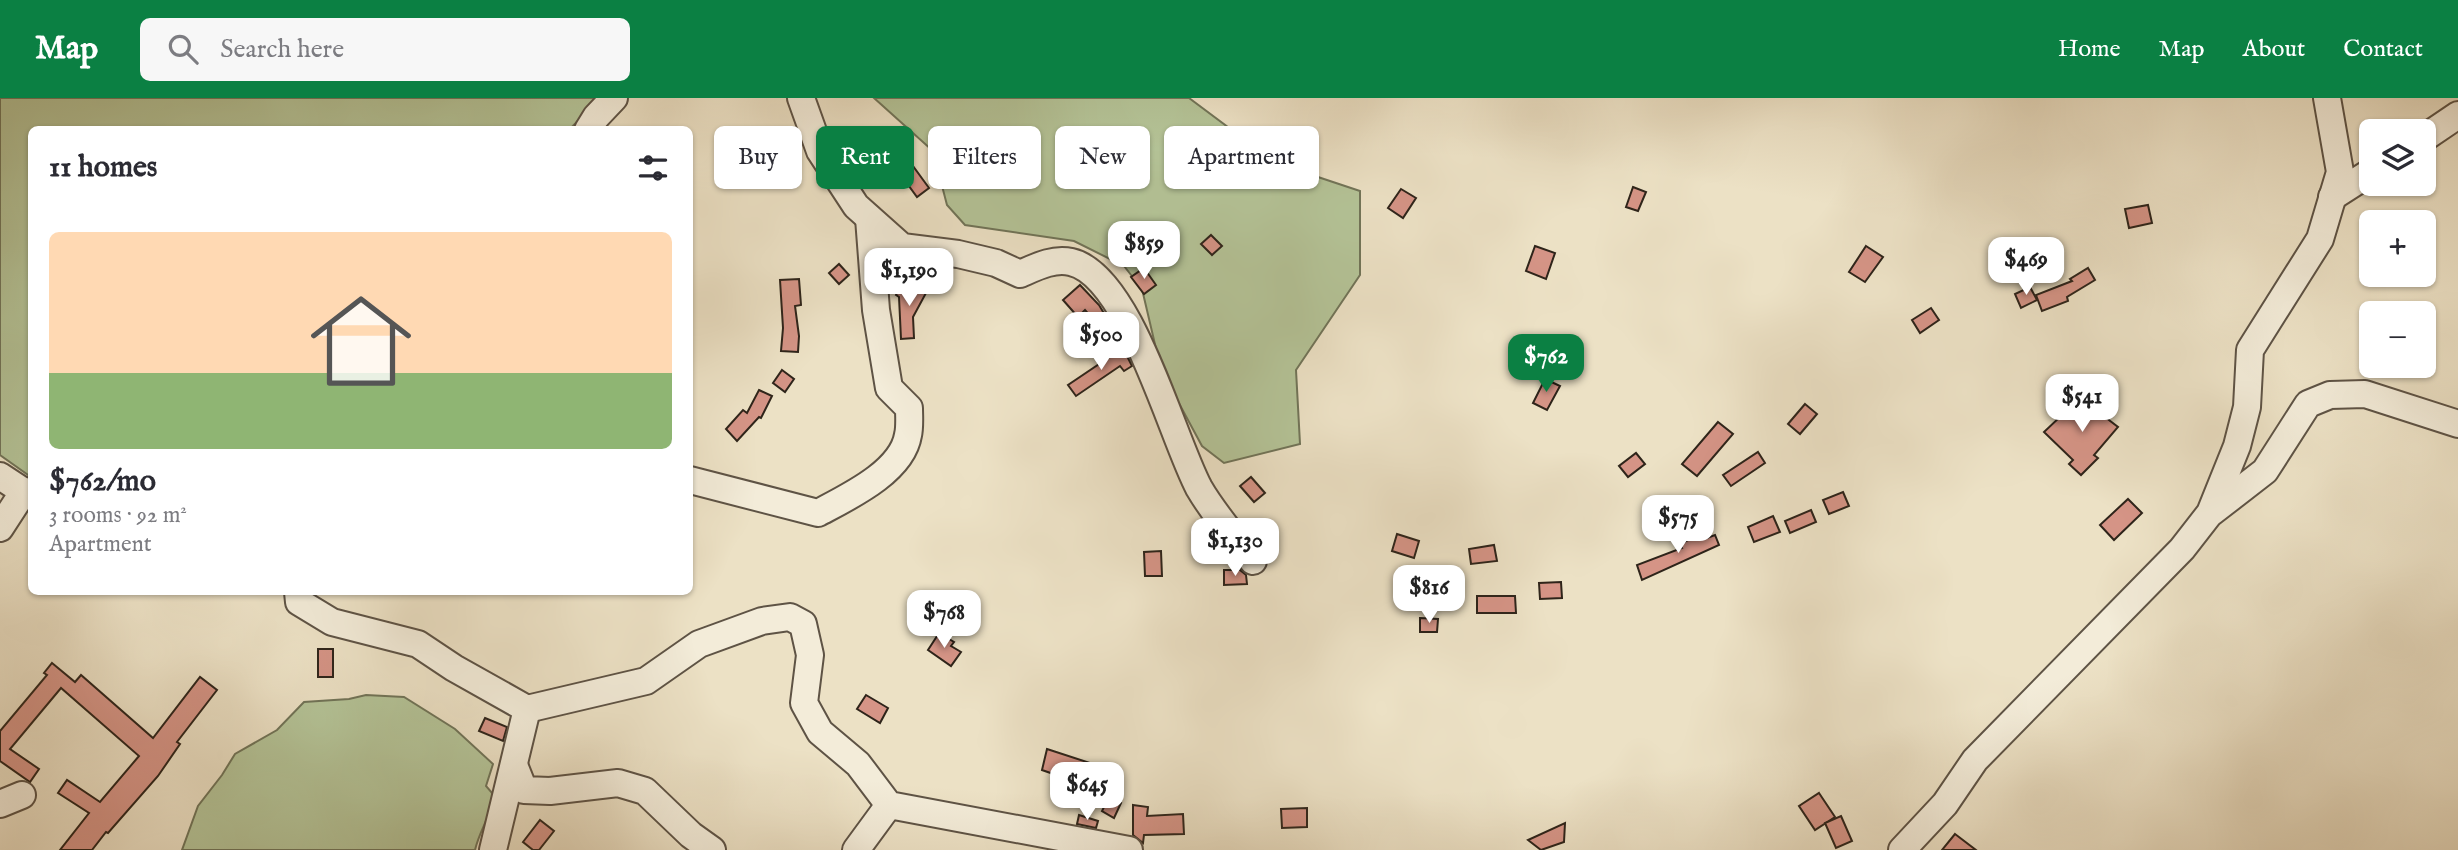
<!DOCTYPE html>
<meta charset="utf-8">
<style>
body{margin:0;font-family:"IM FELL English",serif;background:#f7f7f7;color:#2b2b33;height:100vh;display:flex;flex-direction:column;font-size:26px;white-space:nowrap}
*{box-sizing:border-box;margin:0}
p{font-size:23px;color:#7c7c81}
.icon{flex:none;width:38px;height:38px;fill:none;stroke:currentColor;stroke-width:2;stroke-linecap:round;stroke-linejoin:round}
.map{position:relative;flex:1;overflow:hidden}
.side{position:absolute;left:28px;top:28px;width:665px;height:469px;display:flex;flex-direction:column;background:#fff;border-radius:10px;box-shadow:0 2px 5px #0004}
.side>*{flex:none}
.hud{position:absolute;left:714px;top:28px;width:665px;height:63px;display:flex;gap:14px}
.tools{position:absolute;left:2359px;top:21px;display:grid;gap:14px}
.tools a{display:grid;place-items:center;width:77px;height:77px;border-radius:10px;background:#fff;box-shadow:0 2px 5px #0004;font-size:35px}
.price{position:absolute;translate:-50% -60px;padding:0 16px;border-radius:14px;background:#fff;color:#222;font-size:23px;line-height:46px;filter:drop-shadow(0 2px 4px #0008)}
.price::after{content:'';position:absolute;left:50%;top:42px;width:21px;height:16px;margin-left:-10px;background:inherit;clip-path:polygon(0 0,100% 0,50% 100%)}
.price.active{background:#0b8043;color:#fff}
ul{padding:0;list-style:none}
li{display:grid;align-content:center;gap:14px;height:371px;padding:0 21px}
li+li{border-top:2px solid #e1e1e2}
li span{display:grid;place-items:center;height:217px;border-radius:10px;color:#555}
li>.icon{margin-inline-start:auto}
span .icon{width:126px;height:126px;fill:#fffc;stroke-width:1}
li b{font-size:30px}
h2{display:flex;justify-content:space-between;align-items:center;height:84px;padding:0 21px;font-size:30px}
.pill{padding:0 24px;border-radius:10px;background:#fff;box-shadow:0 2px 5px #0004;font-size:24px;line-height:63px}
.pill.active{background:#0b8043;color:#fff}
header{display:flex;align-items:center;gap:42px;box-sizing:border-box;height:98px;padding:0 35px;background:#0b8043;color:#fff}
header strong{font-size:33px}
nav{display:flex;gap:38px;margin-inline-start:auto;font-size:24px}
.search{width:490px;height:63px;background:#f7f7f7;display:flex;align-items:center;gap:18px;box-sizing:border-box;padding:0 24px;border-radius:10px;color:#7c7c81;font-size:26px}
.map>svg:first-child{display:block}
.green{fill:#b4c397;stroke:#717458;stroke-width:2}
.building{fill:#d59486;stroke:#2e241a;stroke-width:2}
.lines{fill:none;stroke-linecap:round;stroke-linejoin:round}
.minor-casing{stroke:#5e5345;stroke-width:30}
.minor{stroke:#f3ecd9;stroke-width:26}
</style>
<header>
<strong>Map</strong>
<div class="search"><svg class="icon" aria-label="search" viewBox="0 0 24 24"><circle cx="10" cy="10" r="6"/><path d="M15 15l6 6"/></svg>Search here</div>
<nav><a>Home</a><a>Map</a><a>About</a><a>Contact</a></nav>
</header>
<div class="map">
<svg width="2458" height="752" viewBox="0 0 2458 752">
<rect width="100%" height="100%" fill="#ece1c5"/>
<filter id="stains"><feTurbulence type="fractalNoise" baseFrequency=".00286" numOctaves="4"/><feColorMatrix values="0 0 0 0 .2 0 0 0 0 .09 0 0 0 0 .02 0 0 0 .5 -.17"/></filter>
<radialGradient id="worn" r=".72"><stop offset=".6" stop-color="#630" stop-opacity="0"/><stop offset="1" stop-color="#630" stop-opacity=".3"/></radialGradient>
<g class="green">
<path d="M 0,0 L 600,0 L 570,31 L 32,32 L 31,379 L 0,357 Z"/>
<path d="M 874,0 L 1189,0 L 1276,65 L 1360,93 L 1360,177 L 1296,272 L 1300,346 L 1224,365 L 1202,348 L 1161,272 L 1142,191 L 1124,168 L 1074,143 L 965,127 L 947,107 L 933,53 Z"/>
<path d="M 366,597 L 404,599 L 455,631 L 493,666 L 486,688 L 493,696 C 492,718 480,730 475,752 L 182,752 L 198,708 L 222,677 L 235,656 L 277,632 L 304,604 L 349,601 Z"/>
</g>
<g class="building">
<path d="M 879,35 L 910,64 L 929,90 L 917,99 L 874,40 Z"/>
<path d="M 1633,89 L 1646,94 L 1638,113 L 1626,109 Z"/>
<path d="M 1401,91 L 1416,100 L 1403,120 L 1388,110 Z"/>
<path d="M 2148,107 L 2152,125 L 2129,130 L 2125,111 Z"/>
<path d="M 1211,137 L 1222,148 L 1212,157 L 1201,146 Z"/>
<path d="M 1535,148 L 1555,155 L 1546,181 L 1526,173 Z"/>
<path d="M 1866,148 L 1883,159 L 1865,184 L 1849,174 Z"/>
<path d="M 839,166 L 849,177 L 839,186 L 829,175 Z"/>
<path d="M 905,166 L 918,170 L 913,183 L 900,179 Z"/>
<path d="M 1144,170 L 1156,187 L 1144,196 L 1131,179 Z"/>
<path d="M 2088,170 L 2095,182 L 2067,199 L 2068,203 L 2042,213 L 2036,197 L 2072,183 L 2070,181 Z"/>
<path d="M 799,181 L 801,207 L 795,208 L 799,238 L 798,254 L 781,253 L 783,230 L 780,182 Z"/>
<path d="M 903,183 L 926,195 L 913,219 L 914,240 L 901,241 L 899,199 L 896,197 Z"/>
<path d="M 1080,187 L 1099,207 L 1111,227 L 1103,233 L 1085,212 L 1078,219 L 1063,202 Z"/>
<path d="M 2030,189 L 2037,202 L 2021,210 L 2015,196 Z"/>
<path d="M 1931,210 L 1939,222 L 1920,235 L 1912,222 Z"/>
<circle cx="1572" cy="258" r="10"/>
<path d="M 1123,250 L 1132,268 L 1124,273 L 1120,268 L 1076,298 L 1068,287 Z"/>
<path d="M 782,272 L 794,281 L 785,294 L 773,285 Z"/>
<path d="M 1545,281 L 1560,288 L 1547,312 L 1533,305 Z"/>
<path d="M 759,292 L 772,298 L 761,320 L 759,319 L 737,343 L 726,331 L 743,312 L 747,315 Z"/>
<path d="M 2091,298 L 2105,312 L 2101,316 L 2118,329 L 2094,357 L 2098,360 L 2081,377 L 2069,366 L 2073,362 L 2044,334 L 2063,316 L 2068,320 Z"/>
<path d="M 1805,306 L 1817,316 L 1800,336 L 1788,326 Z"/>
<path d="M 1718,324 L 1733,336 L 1697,378 L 1682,366 Z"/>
<path d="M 1758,354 L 1765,365 L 1731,388 L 1723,377 Z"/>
<path d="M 1636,355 L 1645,366 L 1628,379 L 1619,368 Z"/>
<path d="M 1251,379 L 1265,395 L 1254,404 L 1240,388 Z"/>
<path d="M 1843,394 L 1849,408 L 1829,416 L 1823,402 Z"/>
<path d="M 2128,401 L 2142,415 L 2114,442 L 2100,427 Z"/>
<path d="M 1811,412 L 1816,424 L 1790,435 L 1785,423 Z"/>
<path d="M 1773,418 L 1780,434 L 1754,444 L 1748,429 Z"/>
<path d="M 1704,434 L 1707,440 L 1715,437 L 1719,447 L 1642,482 L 1637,467 L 1682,450 L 1680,446 Z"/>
<path d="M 1397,436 L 1419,443 L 1414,460 L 1392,453 Z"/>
<path d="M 1494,447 L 1497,463 L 1471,466 L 1469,451 Z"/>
<path d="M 1161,453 L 1162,478 L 1145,478 L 1144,454 Z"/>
<path d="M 1224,472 L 1240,472 L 1246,477 L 1247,486 L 1224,487 Z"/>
<path d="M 1561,484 L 1562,500 L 1540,501 L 1539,485 Z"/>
<path d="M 1477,498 L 1515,498 L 1516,515 L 1477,515 Z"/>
<path d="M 1420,520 L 1438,521 L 1437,534 L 1420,534 Z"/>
<path d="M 939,535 L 954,544 L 951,548 L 961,554 L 951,568 L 928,552 Z"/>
<rect x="318" y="551" width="15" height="28"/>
<path d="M 52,565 L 75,584 L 81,577 L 153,640 L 200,579 L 217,592 L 177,644 L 180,646 L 158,678 L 108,735 L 106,734 L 92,752 L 60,752 L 89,715 L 58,695 L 67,682 L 100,704 L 139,658 L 61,590 L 10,651 L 39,671 L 30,684 L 0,663 L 0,633 L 47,577 L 44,575 Z"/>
<path d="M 866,597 L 888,610 L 880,625 L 857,611 Z"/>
<path d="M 485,620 L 507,629 L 503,643 L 479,633 Z"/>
<path d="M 1047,651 L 1096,667 L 1088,688 L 1042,672 Z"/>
<path d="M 1819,695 L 1835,719 L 1815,732 L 1799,708 Z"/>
<path d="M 1109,699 L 1121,705 L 1114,720 L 1102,713 Z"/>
<path d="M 1133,707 L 1148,709 L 1147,718 L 1183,716 L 1184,736 L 1144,737 L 1143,745 L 1133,737 Z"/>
<path d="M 1307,710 L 1307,729 L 1282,730 L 1281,711 Z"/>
<path d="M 1079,717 L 1098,723 L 1096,730 L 1077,726 Z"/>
<path d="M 1841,718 L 1852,743 L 1836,750 L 1825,725 Z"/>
<path d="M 540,722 L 554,733 L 539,752 L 533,752 L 523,744 Z"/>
<path d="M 1565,725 L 1564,744 L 1541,752 L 1528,742 Z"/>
<path d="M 1955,736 L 1976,752 L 1942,752 Z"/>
</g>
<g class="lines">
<defs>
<g id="minor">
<path d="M 801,0 L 820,53 L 856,108 L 902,149 L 958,156 L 996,165 L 1020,176 C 1036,169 1053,160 1071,164 C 1130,177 1172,340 1199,390 C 1214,416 1235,440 1253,463"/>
<path d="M 588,32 L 596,19 L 614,0"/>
<path d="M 2424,40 L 2458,17"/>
<path d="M 2332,99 L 2371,74"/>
<path d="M 0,378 L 32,399"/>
<path d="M 690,382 L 818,415 C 848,399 902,374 908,337 C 910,329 909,318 909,310 L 889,290 L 876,212 L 869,120"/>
<path d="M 2212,414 L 2265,373 L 2308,306 L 2330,297 L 2365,296 L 2458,326"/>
<path d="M 0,430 L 24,393"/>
<path d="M 298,494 L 299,504 L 332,524 L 418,546 L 454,570 L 527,611 L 646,583 L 699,546 L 762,523 L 790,519 L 803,526 L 810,557 L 804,605 L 820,634 L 858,666 L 889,707 L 1129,752"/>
<path d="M 514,667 L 524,692 L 550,693 L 618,685 L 645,693 L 691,737 L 712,752"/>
<path d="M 0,706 L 22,697"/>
<path d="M 493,752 L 527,611"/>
<path d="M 856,752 L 889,707"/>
<path d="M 1902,752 L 1945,706 L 1975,662 L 2182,451 L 2210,415 L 2237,348 L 2247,309 L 2250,252 L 2320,141 L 2340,74 L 2327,0"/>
</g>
</defs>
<use href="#minor" class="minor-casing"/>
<use href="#minor" class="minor"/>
</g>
<rect width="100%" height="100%" filter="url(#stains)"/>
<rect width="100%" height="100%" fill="url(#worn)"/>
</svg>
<div class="tools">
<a><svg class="icon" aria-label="layers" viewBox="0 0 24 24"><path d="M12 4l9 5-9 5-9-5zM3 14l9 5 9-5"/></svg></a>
<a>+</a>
<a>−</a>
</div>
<b class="price" style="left:1144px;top:183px">$859</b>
<b class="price" style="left:2026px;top:199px">$469</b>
<b class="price" style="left:909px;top:210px">$1,190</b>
<b class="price" style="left:1101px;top:274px">$500</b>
<b class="price active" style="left:1546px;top:296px">$762</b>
<b class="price" style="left:2082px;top:336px">$541</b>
<b class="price" style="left:1678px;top:457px">$575</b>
<b class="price" style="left:1235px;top:480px">$1,130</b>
<b class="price" style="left:1429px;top:527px">$816</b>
<b class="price" style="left:944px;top:552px">$768</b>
<b class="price" style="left:1087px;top:724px">$645</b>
<div class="hud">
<a class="pill">Buy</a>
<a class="pill active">Rent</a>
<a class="pill">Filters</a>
<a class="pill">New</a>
<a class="pill">Apartment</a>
</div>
<section class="side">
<h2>11 homes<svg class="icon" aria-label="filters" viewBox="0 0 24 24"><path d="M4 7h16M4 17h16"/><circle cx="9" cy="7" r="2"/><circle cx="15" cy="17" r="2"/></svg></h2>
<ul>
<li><span style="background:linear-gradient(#ffd9b3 65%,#8fb573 0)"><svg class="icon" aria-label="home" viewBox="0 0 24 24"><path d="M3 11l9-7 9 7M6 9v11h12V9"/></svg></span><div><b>$762/mo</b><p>3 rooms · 92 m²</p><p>Apartment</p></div></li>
</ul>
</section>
</div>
